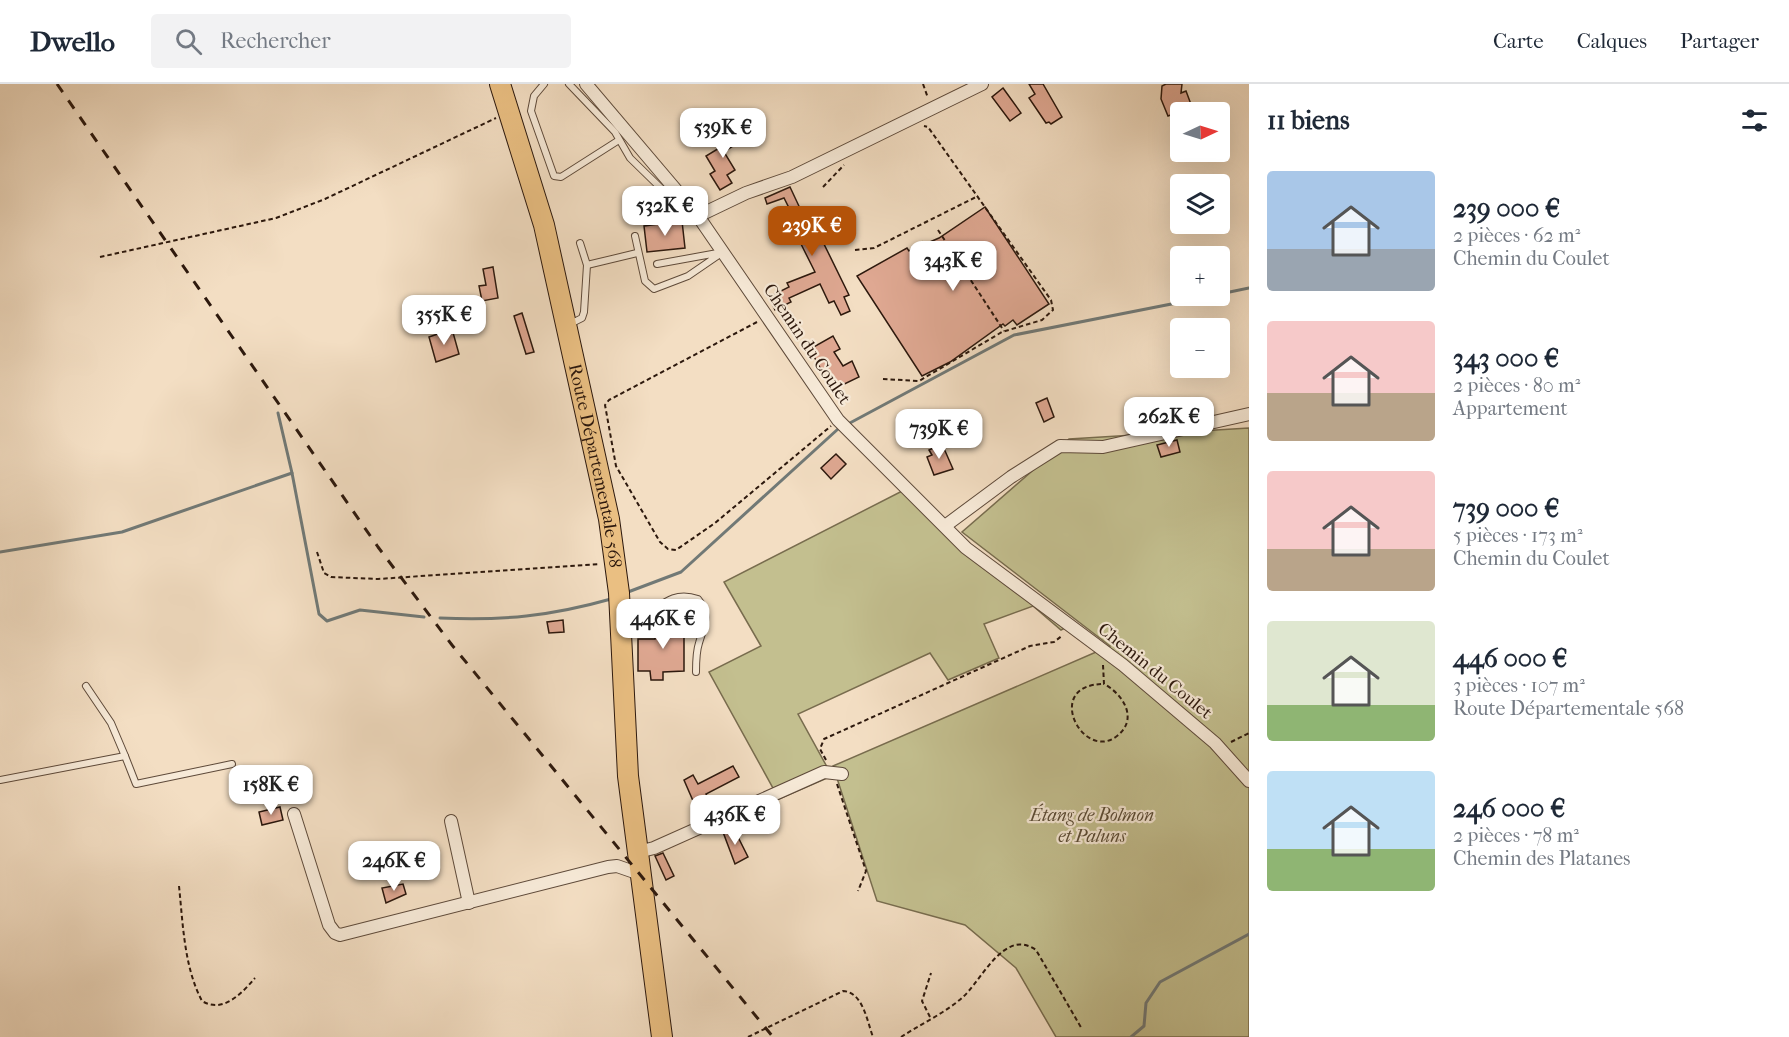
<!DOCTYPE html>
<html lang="fr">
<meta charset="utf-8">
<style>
body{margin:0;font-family:"IM FELL French Canon",serif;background:#f2f2f3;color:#1f2937;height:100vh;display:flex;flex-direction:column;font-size:22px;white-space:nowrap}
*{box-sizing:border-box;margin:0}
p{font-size:20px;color:#747a83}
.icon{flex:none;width:33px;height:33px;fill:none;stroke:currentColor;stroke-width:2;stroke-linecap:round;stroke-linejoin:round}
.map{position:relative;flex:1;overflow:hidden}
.sheet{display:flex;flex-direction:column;background:#fff;width:540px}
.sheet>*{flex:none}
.needle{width:39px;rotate:86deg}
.fabs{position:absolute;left:1170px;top:18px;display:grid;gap:12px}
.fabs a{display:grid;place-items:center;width:60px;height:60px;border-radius:6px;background:#fff;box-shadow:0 6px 24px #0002;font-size:30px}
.price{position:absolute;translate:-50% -51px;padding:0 14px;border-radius:12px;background:#fff;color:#222;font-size:20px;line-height:39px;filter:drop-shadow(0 2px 3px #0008)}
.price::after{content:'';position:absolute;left:50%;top:36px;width:18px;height:14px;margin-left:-9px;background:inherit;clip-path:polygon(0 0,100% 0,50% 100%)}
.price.active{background:#b45309;color:#fff}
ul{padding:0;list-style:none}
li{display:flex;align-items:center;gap:18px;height:150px;padding:0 18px}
li span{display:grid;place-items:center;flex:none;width:168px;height:120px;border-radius:6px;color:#555}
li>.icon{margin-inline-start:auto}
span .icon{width:72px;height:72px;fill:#fffc;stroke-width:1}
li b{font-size:26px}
h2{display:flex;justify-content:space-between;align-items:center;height:72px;padding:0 18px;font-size:26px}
header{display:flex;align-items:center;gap:36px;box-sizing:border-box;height:84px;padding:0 30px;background:#fff;border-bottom:2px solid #e0e1e3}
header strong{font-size:28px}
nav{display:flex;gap:33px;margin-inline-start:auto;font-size:21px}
.search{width:420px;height:54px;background:#f2f2f3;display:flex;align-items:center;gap:15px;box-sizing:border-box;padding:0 21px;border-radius:6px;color:#747a83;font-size:22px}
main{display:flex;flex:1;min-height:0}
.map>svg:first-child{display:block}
.green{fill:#c3bf8f;stroke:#786c4e;stroke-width:1.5}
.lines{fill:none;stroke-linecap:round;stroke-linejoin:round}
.stream{stroke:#717976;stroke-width:3}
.building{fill:#dfa892;stroke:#2c180d;stroke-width:1.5}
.lane-casing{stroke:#5e4a3a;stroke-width:8}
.street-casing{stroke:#5e4a3a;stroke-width:14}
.primary-casing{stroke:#2c180d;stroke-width:22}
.path{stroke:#2c180d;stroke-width:2;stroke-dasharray:4.5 3;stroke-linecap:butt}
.lane{stroke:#f7ead8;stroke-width:6}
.street{stroke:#f7ead8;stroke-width:12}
.primary{stroke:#eabf82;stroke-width:20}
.rail{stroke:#2c180d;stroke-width:3;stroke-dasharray:10 10;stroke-linecap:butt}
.labels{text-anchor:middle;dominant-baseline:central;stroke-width:4.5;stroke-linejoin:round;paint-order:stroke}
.street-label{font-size:18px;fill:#2c180d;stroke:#f7ead8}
.park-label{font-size:18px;font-style:italic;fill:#594a34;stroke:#f7ead8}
</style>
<header>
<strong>Dwello</strong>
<div class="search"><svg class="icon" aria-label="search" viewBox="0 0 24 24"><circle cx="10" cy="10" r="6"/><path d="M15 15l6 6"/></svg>Rechercher</div>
<nav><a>Carte</a><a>Calques</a><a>Partager</a></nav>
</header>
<main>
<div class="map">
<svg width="1249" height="953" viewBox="0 0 1249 953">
<rect width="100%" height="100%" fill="#f3dec3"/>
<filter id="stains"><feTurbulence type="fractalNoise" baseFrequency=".00333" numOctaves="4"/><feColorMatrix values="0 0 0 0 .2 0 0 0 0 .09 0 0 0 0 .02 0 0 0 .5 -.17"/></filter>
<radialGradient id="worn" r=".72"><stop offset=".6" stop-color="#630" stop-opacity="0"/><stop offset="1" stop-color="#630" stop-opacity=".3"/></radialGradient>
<g class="green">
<path d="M 1249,344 L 1249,953 L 1056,953 L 1016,884 L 965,841 L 877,817 L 833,682 L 1110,562 L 962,448 L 1069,355 Z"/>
<path d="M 912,402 L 967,460 L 1075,539 L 1061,546 L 1033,522 L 984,540 L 999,574 L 948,596 L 930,569 L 798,630 L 832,692 L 779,715 L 709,588 L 761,562 L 724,498 Z"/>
</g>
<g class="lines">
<g class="stream">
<path d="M 1220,210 L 1249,204"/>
<path d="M 278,329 L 292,389"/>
<path d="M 848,340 L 1014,251 L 1212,212"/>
<path d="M 0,468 L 122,448 L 292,389 L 319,530 L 327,537 L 360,526 L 424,533"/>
<path d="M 628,508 L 681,488 L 838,345"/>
<path d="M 440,534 C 502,537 551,532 611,515"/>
<path d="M 1131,953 L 1144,942 L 1146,919 L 1160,898 L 1249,850"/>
</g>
</g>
<g class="building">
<path d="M 1029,0 L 1043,0 L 1062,33 L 1051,40 L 1049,38 L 1046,39 L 1029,14 L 1035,10 Z"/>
<path d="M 1166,0 L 1182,0 L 1181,9 L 1186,7 L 1192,23 L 1168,32 L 1161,15 L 1162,2 Z"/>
<path d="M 1003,4 L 1021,29 L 1010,37 L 992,13 Z"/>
<path d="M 730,44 L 739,58 L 724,68 L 735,86 L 727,91 L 732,99 L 720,106 L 710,90 L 715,87 L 706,72 L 721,63 L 714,54 Z"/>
<path d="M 790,103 L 805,135 L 822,126 L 836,149 L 822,156 L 849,211 L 844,213 L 850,227 L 841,231 L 834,217 L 829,219 L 820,200 L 789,214 L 791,218 L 775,226 L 773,222 L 769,213 L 789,203 L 787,199 L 815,188 L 801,160 L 799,154 L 803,152 L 784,114 L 767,120 L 765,114 Z"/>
<path d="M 985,123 L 1049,220 L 1017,241 L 1013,236 L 1005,242 L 1003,240 L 950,278 L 922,292 L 857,192 L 907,164 L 909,167 L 922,158 L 923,161 L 939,154 Z"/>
<path d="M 682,137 L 685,164 L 647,168 L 644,142 Z"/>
<path d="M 493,183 L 498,214 L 482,217 L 479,202 L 486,201 L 483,185 Z"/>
<path d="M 522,229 L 534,268 L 526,270 L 514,232 Z"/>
<path d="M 452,245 L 459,270 L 436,278 L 429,253 Z"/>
<path d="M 833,252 L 840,265 L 834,268 L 843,282 L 852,277 L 859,293 L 832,306 L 810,265 Z"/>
<path d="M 1047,314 L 1054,333 L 1044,338 L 1036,319 Z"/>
<path d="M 1177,356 L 1180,368 L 1161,373 L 1157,361 Z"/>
<path d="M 942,360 L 953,385 L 934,391 L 927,373 L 932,371 L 929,366 Z"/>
<path d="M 836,370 L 846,380 L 831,395 L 821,384 Z"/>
<path d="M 563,536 L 564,548 L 549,549 L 547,538 Z"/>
<path d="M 654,538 L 684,538 L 684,587 L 663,588 L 663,596 L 651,596 L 650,587 L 638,587 L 638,555 L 655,555 Z"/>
<path d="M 733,682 L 739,693 L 706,710 L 711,719 L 697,726 L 684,696 L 693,691 L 698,700 Z"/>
<path d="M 280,723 L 283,736 L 262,741 L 259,728 Z"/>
<path d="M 763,724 L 767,733 L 748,742 L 744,733 Z"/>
<path d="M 733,743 L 748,773 L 735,780 L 723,748 Z"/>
<path d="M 663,769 L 674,792 L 666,796 L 655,772 Z"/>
<path d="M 403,800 L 406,810 L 386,819 L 382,804 Z"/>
</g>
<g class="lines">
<defs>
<g id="lane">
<path d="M 544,0 L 534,12 L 531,27 L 554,92 L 561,93 L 619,56"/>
<path d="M 569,0 L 615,48 L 630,74 L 673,116 L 678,119 L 685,118"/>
<path d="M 635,152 L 645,197 L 654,205 L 688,192 L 723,168 L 657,180"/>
<path d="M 587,181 L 637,169"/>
<path d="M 568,241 L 582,234 L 584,228 L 587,181 L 580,159"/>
<path d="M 624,539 C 655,538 662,503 698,515 C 711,530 704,542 699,559 C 696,568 696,579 696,588"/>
<path d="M 86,602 L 111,639 L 125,672"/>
<path d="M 0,696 L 125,672 L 136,700 L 232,680"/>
</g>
<g id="street">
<path d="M 586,0 L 698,132 L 838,336 L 966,464 L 1123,581 L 1215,659 L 1249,697"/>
<path d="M 698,132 L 746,109 L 792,93 L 982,0"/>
<path d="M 945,442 L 1011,393 L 1060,362 L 1103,363 L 1249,330"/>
<path d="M 294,730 L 329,841 L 335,849 L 340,851 L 608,783 L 617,782 L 640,790"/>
<path d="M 451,737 L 469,819"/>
<path d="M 638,768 L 654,764 L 824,688 L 842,690"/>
</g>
<g id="primary">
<path id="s1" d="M 500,0 L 544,141 L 609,435 L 619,509 L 628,692 L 662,953"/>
</g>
</defs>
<use href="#lane" class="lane-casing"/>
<use href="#street" class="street-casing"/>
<use href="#primary" class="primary-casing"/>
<g class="path">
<path d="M 923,0 L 928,14"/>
<path d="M 823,103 L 844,81"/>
<path d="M 938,146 L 1004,247"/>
<path d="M 855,166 L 874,164 L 978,112"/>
<path d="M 100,173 L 276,134 L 325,115 L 496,34"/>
<path d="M 757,238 L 609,316 L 605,321 L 616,382 L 660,458 L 668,465 L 676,466 L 715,439 L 831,342"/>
<path d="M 883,295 L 919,297 L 1002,248 L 1042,236 L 1053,226 L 1051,216 L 928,43 L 924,42"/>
<path d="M 317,468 L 324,489 L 331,493 L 378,495 L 600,480"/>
<path d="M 1103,581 L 1104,600 C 1123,610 1139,635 1117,652 C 1083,679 1042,600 1104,600"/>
<path d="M 1231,658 L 1249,649"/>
<path d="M 826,676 L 820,665 L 824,655 L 1030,562 L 1054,558 L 1063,551"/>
<path d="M 837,700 L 866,787 L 858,807"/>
<path d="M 179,802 C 183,840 184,883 202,917 C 223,930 242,909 255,894"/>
<path d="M 930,933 L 922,917 L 931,889"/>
<path d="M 748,953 L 843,907 C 863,908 867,937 873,953"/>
<path d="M 901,953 C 921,940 945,929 963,913 C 977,900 992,871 1010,863 C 1019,858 1029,861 1036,866 L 1082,945"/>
</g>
<use href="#lane" class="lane"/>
<use href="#street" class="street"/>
<use href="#primary" class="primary"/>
<path class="rail" d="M 57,0 L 378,463 L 452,561 L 773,953"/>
</g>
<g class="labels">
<g class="street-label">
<text transform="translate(807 260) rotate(56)">Chemin du Coulet</text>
<text stroke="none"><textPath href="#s1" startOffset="394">Route Départementale 568</textPath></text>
<text transform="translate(1155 587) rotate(39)">Chemin du Coulet</text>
</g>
<g class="park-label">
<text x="1092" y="731">Étang de Bolmon<tspan x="1092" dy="21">et Paluns</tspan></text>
</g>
</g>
<rect width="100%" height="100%" filter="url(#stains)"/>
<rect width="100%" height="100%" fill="url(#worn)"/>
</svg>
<div class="fabs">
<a><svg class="needle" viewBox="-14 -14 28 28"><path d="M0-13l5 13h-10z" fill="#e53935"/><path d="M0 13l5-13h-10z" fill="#747a83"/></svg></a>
<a><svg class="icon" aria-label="layers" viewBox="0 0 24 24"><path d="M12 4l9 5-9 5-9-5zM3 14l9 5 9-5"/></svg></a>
<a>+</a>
<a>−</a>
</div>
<b class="price" style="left:723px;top:75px">539K €</b>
<b class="price" style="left:665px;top:153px">532K €</b>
<b class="price active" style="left:812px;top:173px">239K €</b>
<b class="price" style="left:953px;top:208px">343K €</b>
<b class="price" style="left:444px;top:262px">355K €</b>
<b class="price" style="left:1169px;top:364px">262K €</b>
<b class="price" style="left:939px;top:376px">739K €</b>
<b class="price" style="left:663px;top:566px">446K €</b>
<b class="price" style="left:271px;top:732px">158K €</b>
<b class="price" style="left:735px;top:762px">436K €</b>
<b class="price" style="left:394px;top:808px">246K €</b>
</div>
<section class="sheet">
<h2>11 biens<svg class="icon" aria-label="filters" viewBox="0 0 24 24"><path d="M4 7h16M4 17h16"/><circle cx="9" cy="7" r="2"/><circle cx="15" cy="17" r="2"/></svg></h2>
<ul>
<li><span style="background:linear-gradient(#a9c7e8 65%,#9aa5b1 0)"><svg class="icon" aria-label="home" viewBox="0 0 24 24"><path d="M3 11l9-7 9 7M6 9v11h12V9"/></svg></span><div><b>239 000 €</b><p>2 pièces · 62 m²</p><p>Chemin du Coulet</p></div></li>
<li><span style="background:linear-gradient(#f6c9c9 60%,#b9a48a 0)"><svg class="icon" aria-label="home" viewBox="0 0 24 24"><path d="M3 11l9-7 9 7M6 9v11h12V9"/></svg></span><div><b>343 000 €</b><p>2 pièces · 80 m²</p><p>Appartement</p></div></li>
<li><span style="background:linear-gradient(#f6c9c9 65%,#b9a48a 0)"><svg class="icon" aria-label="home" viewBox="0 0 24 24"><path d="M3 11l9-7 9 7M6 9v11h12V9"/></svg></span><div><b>739 000 €</b><p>5 pièces · 173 m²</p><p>Chemin du Coulet</p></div></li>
<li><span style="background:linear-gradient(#dfe7d0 70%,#8fb573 0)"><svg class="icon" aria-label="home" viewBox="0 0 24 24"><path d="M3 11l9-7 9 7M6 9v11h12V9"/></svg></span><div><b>446 000 €</b><p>3 pièces · 107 m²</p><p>Route Départementale 568</p></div></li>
<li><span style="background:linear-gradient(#bfe0f5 65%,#8fb573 0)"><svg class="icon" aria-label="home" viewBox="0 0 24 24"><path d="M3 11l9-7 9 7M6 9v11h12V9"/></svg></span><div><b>246 000 €</b><p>2 pièces · 78 m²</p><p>Chemin des Platanes</p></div></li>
</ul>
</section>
</main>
